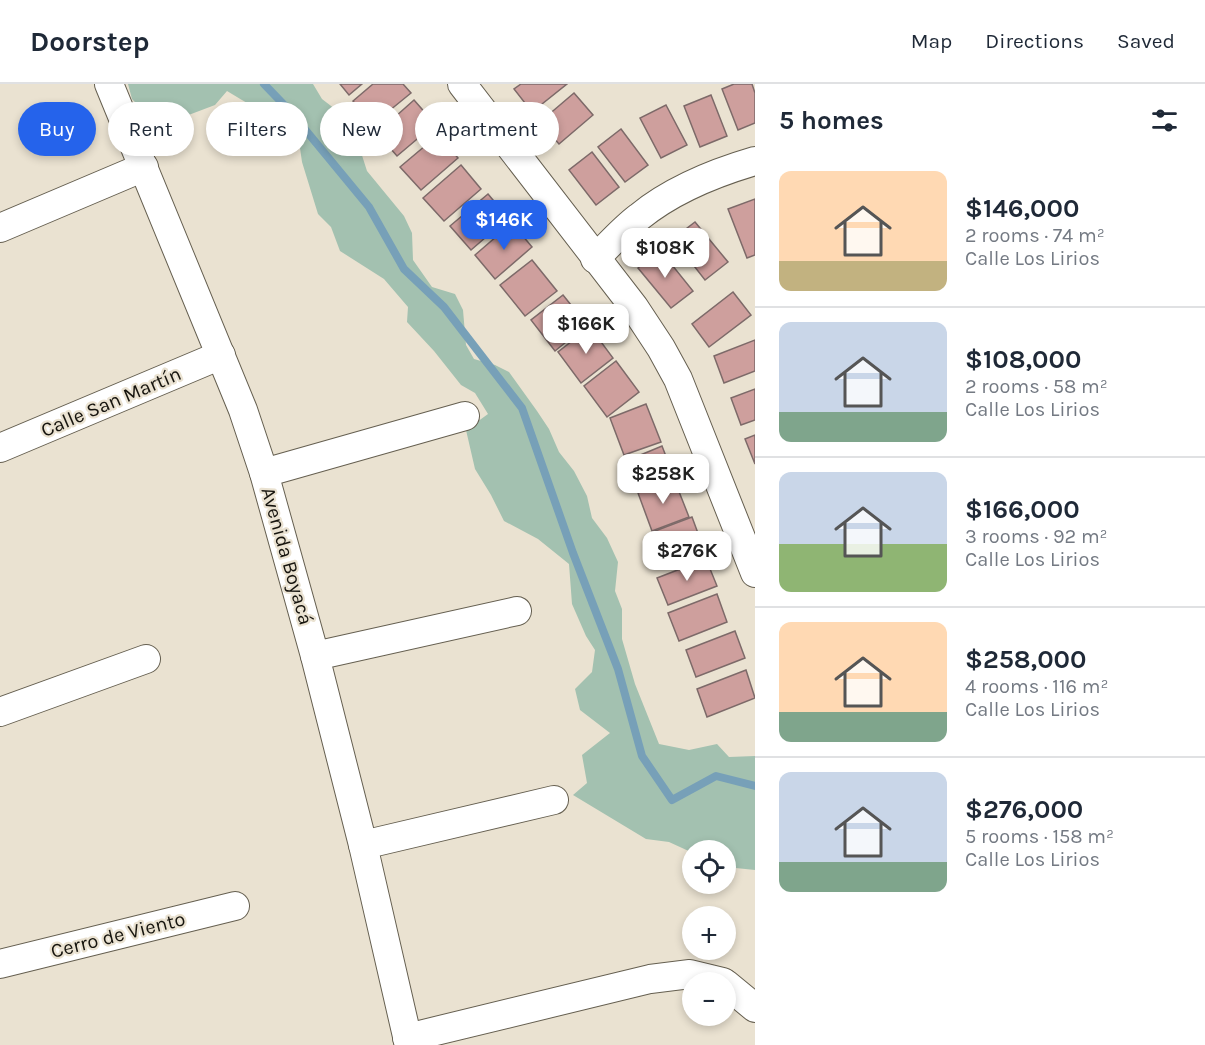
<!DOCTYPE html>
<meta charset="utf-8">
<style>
body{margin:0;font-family:Karla,sans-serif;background:#f2f2f3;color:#1f2937;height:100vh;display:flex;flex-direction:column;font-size:22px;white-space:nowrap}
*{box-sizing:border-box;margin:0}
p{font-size:20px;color:#747a83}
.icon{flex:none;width:33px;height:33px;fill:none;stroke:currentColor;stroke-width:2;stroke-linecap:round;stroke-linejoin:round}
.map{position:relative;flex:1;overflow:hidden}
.details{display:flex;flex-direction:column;background:#fff;width:450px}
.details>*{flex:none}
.guide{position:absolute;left:18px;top:18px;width:570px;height:54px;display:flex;gap:12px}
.buttons{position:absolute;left:682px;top:756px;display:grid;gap:12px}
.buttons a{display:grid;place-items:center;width:54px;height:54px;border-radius:50%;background:#fff;box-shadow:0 3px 9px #0003;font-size:30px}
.price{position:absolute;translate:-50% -51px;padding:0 14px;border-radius:12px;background:#fff;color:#222;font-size:20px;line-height:39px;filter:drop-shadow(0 2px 3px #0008)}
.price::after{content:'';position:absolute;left:50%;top:36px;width:18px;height:14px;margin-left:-9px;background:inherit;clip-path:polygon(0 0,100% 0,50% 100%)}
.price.current{background:#2563eb;color:#fff}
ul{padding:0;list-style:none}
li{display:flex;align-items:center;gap:18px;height:150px;padding:0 24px}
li+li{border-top:2px solid #e0e1e3}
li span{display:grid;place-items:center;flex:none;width:168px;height:120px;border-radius:12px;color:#555}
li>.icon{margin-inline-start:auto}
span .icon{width:72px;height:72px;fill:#fffc;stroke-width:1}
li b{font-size:26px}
h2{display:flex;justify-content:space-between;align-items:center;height:72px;padding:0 24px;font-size:26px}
.pill{padding:0 21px;border-radius:27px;background:#fff;box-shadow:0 3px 9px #0003;font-size:21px;line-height:54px}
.pill.current{background:#2563eb;color:#fff}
header{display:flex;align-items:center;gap:36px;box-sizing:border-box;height:84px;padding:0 30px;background:#fff;border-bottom:2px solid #e0e1e3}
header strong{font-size:28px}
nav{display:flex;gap:33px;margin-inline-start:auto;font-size:21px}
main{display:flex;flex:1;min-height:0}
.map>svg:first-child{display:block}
.green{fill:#a3c1b0}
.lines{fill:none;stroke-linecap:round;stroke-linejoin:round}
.stream{stroke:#77a0b8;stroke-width:8}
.building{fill:#ce9f9d;stroke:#7d6a69;stroke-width:1.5}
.street-casing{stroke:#655f50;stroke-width:30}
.street{stroke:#fff;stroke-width:28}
.labels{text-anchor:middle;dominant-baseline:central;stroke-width:4.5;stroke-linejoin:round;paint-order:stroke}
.street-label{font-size:20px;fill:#16140e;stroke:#eae2d1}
</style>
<header>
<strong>Doorstep</strong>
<nav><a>Map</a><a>Directions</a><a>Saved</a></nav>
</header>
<main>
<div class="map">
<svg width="755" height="961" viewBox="0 0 755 961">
<rect width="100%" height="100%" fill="#eae2d1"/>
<path class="green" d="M 128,0 L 313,0 L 322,15 L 344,32 L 359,62 L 367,87 L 404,132 L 412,149 L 413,176 L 432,203 L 455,210 L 463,226 L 466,261 L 474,275 L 495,281 L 509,288 L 537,327 L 549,345 L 559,368 L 574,387 L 587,412 L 592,434 L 607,454 L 618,478 L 615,507 L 622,525 L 622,555 L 635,600 L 659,660 L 689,666 L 717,660 L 729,673 L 755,672 L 755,786 L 726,783 L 726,766 L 693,766 L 693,769 L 669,758 L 646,755 L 573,711 L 587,699 L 582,671 L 610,649 L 580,626 L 575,605 L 592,588 L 595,566 L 586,552 L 572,520 L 569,480 L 538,455 L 504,437 L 491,411 L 475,385 L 466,346 L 488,330 L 475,309 L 461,301 L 434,267 L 407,238 L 408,223 L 384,195 L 340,167 L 331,143 L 318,130 L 302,78 L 298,50 C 275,34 251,22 227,7 L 215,21 L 178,35 L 154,38 L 132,15 Z"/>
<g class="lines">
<path class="stream" d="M 264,0 L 289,26 L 369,123 L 404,185 L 444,223 L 522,324 L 573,469 L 618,585 L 642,672 L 672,716 L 716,692 L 755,702"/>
</g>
<g class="building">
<path d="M 340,0 L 362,0 L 349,11 Z"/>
<path d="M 373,0 L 403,0 L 411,9 L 373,40 L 353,17 Z"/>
<path d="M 521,0 L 567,0 L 532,28 L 514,5 Z"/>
<path d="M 734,0 L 752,0 L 755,9 L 755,39 L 738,46 L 722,5 Z"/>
<path d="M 574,9 L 593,31 L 559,60 L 540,38 Z"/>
<path d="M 711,11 L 727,52 L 700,63 L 684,22 Z"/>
<path d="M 414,16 L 435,40 L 397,72 L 377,49 Z"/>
<path d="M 666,21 L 687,61 L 661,74 L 640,34 Z"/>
<path d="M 621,45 L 648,81 L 625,98 L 598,63 Z"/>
<path d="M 438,51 L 458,74 L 421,106 L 400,83 Z"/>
<path d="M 592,68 L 619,103 L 596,121 L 569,86 Z"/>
<path d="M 461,81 L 481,105 L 444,137 L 423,114 Z"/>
<path d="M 488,110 L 508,134 L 471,166 L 450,142 Z"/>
<path d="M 755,115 L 755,171 L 747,174 L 728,125 Z"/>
<path d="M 695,138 L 728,178 L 705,196 L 673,155 Z"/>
<path d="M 512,139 L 532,163 L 495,195 L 475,171 Z"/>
<path d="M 660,166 L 693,207 L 671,224 L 638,184 Z"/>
<path d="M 532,176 L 557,207 L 525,232 L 500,201 Z"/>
<path d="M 733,208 L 751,231 L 709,263 L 692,240 Z"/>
<path d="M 563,211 L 587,241 L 555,267 L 531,236 Z"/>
<path d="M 590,243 L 613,274 L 581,299 L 558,268 Z"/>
<path d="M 755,256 L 755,287 L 724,299 L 714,272 Z"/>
<path d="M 616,277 L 639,308 L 607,333 L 584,302 Z"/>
<path d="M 755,305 L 755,336 L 741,341 L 731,314 Z"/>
<path d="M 646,320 L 661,358 L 624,371 L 610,334 Z"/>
<path d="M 755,351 L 755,380 L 745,355 Z"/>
<path d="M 662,362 L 674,393 L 638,407 L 626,377 Z"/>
<path d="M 674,395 L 689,433 L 652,447 L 638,409 Z"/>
<path d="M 692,433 L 706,471 L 670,485 L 655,447 Z"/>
<path d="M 706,475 L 717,502 L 668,521 L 657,494 Z"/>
<path d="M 717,510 L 727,538 L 679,557 L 668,529 Z"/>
<path d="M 735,547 L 745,574 L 696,593 L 686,566 Z"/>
<path d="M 746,586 L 755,614 L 707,633 L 697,605 Z"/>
</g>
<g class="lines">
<defs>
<g id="street">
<path d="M 109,0 L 243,326 L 264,389 L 315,572 L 363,761 L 409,961"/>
<path d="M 462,0 L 634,223 L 661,264 L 678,295 L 755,489"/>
<path d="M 0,144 L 144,83"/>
<path d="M 595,175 C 609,161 623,145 639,133 C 672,106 714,89 755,77"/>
<path d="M 0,364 L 221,271"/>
<path d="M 264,389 L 465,332"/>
<path d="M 315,572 L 517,527"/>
<path d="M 0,628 L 146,575"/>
<path d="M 363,761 L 554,716"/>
<path d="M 0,880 L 235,822"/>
<path d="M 726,900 L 755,924"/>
<path d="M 407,954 L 650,895 L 690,890 L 723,898"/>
</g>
</defs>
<use href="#street" class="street-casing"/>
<use href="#street" class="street"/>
</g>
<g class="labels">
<g class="street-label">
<text transform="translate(111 318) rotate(-23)">Calle San Martín</text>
<text transform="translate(287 472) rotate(74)">Avenida Boyacá</text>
<text transform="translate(118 851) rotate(-14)">Cerro de Viento</text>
</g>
</g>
</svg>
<div class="buttons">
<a><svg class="icon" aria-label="locate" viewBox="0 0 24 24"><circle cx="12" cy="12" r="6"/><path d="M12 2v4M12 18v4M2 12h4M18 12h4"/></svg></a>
<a>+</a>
<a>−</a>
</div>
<b class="price current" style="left:504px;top:167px">$146K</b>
<b class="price" style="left:665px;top:195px">$108K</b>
<b class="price" style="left:586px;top:271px">$166K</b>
<b class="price" style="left:663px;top:421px">$258K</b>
<b class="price" style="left:687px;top:498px">$276K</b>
<div class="guide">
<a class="pill current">Buy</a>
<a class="pill">Rent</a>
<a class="pill">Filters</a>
<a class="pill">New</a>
<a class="pill">Apartment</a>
</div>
</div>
<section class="details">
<h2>5 homes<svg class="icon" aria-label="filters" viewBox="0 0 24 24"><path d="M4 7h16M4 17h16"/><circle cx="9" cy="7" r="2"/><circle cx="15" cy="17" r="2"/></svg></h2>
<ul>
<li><span style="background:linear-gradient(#ffd9b3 75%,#c2b280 0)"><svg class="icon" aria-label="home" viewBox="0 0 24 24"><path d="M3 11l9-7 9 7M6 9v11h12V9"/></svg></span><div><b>$146,000</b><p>2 rooms · 74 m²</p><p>Calle Los Lirios</p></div></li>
<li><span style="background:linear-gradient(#c9d6e8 75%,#7fa58c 0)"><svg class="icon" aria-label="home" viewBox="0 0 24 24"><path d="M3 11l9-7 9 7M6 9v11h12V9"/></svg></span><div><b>$108,000</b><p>2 rooms · 58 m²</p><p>Calle Los Lirios</p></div></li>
<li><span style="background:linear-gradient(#c9d6e8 60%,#8fb573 0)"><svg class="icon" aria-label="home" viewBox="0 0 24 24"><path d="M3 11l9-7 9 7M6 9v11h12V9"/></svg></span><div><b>$166,000</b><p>3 rooms · 92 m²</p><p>Calle Los Lirios</p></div></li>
<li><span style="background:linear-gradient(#ffd9b3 75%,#7fa58c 0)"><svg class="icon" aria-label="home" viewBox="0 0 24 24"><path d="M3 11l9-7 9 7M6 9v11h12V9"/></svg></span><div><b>$258,000</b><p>4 rooms · 116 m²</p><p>Calle Los Lirios</p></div></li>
<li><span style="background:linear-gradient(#c9d6e8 75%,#7fa58c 0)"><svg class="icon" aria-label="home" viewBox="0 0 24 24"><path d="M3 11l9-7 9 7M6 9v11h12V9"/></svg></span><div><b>$276,000</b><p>5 rooms · 158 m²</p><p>Calle Los Lirios</p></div></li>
</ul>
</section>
</main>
